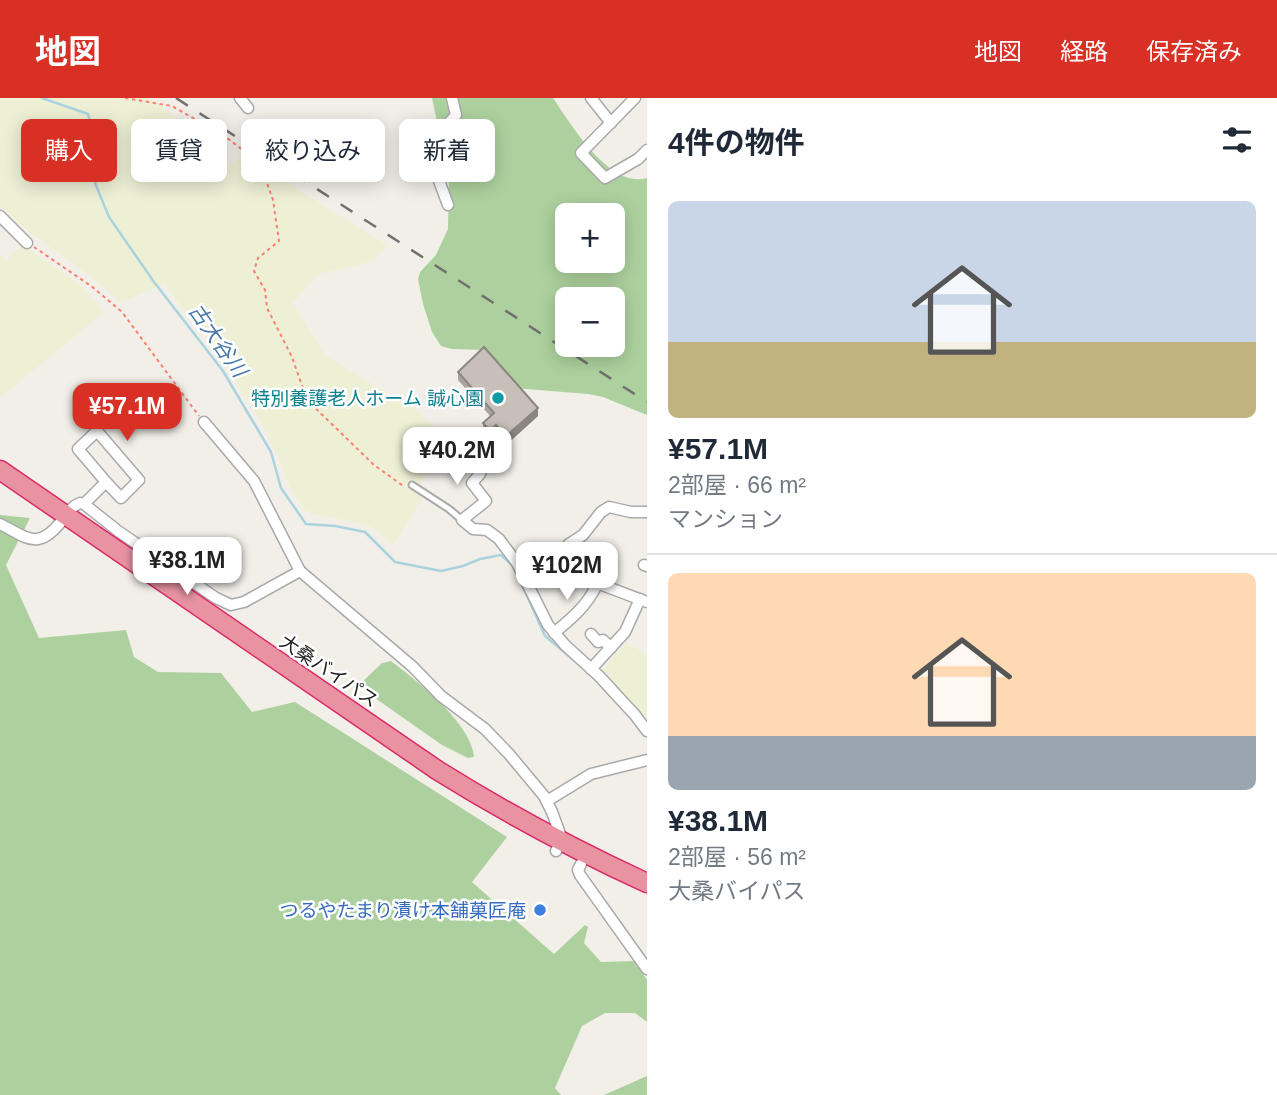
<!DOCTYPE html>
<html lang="ja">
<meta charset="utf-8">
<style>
body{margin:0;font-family:Arial,"Noto Sans JP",sans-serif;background:#f2f2f3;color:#1f2937;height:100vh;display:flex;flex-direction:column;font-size:26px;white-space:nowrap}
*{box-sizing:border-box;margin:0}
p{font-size:23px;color:#747a83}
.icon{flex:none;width:38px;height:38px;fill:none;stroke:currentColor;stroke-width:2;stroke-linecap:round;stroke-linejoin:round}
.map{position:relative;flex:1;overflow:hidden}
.panel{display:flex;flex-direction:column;background:#fff;width:630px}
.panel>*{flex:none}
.top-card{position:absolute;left:21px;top:21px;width:520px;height:63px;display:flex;gap:14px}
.buttons{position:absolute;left:555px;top:105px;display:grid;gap:14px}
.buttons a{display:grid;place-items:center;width:70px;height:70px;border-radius:10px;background:#fff;box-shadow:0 4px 18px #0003;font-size:35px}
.price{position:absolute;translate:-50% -60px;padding:0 16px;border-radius:14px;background:#fff;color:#222;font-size:23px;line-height:46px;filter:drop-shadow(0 2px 4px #0008)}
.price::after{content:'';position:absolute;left:50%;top:42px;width:21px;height:16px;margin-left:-10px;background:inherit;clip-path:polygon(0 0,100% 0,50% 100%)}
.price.on{background:#d93025;color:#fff}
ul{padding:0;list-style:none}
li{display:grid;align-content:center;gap:14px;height:371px;padding:0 21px}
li+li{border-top:2px solid #e0e1e3}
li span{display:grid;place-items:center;height:217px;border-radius:10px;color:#555}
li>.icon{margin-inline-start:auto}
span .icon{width:126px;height:126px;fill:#fffc;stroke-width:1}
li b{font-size:30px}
h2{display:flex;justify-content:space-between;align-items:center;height:84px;padding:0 21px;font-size:30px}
.chip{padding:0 24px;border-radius:10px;background:#fff;box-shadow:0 4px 18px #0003;font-size:24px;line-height:63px}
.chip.on{background:#d93025;color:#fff}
header{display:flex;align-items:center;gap:42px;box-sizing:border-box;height:98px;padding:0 35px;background:#d93025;color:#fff}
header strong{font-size:33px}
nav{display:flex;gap:38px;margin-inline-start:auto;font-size:24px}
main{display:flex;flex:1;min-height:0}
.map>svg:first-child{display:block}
.farmland{fill:#eef0d5}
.forest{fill:#add19e;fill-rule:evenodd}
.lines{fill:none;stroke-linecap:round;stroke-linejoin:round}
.stream{stroke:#aad3df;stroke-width:2.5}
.lane-casing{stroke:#a9a9a9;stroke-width:9}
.street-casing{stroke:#a9a9a9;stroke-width:13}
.highway-casing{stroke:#dc2a67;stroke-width:21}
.path{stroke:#fa8072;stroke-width:2;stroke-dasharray:3.5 3.5;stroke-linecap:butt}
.lane{stroke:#fff;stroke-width:5}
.street{stroke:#fff;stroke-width:10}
.highway{stroke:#e892a2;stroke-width:18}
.rail{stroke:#707070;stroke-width:2.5;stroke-dasharray:14 14;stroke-linecap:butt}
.wall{fill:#aba49e}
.shaded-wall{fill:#8b8681}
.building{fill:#c7bfb8;stroke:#8b8681;stroke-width:2}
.culture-dot{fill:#0f9aa8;stroke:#fff;stroke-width:2.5}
.shop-dot{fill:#3f7fe0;stroke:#fff;stroke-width:2.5}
.labels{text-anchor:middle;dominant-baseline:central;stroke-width:5;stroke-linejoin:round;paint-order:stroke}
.culture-label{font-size:19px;fill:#0d838f;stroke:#fff;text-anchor:end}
.street-label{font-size:19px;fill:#222;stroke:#fff}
.shop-label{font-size:19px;fill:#366cbe;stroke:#fff;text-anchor:end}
.water-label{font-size:21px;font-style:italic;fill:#4a7aab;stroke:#fff}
</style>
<header>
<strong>地図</strong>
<nav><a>地図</a><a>経路</a><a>保存済み</a></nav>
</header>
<main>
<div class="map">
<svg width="647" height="997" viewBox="0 0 647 997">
<rect width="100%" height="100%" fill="#f2efe9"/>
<g class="farmland">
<path d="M 0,0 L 150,0 L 181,22 L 214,65 L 230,67 L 243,57 L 387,147 L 374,163 L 319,176 L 293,205 L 326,258 L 421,315 L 446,345 L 420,384 L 422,401 L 393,447 L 385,439 L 368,427 L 319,417 L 305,412 L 293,396 L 276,354 L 261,324 L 243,296 L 211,247 L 164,186 L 120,205 L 93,180 L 27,132 L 2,110 L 0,108 Z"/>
<path d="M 22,147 L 82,188 L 104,214 L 0,300 L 0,157 L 6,163 Z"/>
<path d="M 626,544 L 647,557 L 647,620 L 600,575 Z"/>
</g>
<g class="forest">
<path d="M 432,0 L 553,0 C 571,26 609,91 647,80 L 647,317 L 603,299 L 588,296 L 514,290 L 483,252 L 452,251 L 441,248 L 432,234 L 423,206 L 418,181 L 420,174 L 436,157 L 448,131 L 449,80 ZM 567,117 L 612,117 L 612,163 L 567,163 ZM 567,201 L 612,201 L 612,247 L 567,247 Z"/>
<path d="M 0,417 L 30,420 L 6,467 L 39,540 L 126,532 L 134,559 L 158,574 L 221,575 L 252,614 L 295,604 L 507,739 L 472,784 L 554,856 L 585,827 L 588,829 L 584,845 L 601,864 L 635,863 L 647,882 L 647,924 L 635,915 L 605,915 L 582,928 L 555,990 L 561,997 L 0,997 Z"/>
<path d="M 391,563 C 417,583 471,625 474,659 L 468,660 L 442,647 L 365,593 L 360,586 L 382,565 Z"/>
<path d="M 647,978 L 647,997 L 604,997 Z"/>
</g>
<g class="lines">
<g class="stream">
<path d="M 42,0 L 88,16 L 94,38 L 95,85 L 109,119 L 154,184 L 223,273 L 271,354 L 281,390 L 306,426 L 335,428 L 365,434 L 395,464 L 441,473 L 463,468 L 480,461 L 501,457 L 514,469 L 545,538 L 582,569"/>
<path d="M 590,576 L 619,606"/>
</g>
<defs>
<path id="lane" d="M 412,387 L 449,411 L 462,422"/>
<g id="street">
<path d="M 240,0 L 248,10"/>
<path d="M 591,0 L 611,25"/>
<path d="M 635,0 L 581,55 L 605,80 L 638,61 L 647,52"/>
<path d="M 448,107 L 427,50 L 456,17 L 452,0"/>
<path d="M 0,118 L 27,145"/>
<path d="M 204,324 L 254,383 L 300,473 L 413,569 L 441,598 L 485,631 L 509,656 L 544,698 L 552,714 L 560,736 L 561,744 L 556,753"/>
<path d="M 483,367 L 480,376 L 472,385 L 486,403 L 462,422 L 473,431 L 487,432 L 499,441 L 517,465 L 548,527 L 565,547 L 599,578 L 635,617 L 647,633"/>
<path d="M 84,406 L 106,384 L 121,400 L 139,382 L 97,333 L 78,351 L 106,384"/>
<path d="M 0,426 C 26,439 37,453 60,425 C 66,417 70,409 80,405 L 84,406 L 118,433 L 216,500 L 231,507 L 244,504 L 300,473"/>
<path d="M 644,467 L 647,468"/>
<path d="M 581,479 L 647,504"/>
<path d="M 528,486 L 555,466 L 561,455 L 569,446 L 583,437 L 601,414 L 609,409 L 631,414 L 647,414"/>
<path d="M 554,535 C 572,520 588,507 597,486"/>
<path d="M 591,536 L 598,544 L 603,542 L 611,550"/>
<path d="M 591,571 L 625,534 L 640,501"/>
<path d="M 547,703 L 591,676 L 647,662"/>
<path d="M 581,766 L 578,772 L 580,777 L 647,871"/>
</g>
<path id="highway" d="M 0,372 L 437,672 C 506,715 573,751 647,785"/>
</defs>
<use href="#lane" class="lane-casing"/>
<use href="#street" class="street-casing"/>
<use href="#highway" class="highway-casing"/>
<g class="path">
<path d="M 125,0 L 172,8 L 223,37 L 260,65 L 273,102 L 279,143 L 258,160 L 254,173 L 265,192 L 267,210 L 292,259 L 307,302 L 374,367 L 402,387 L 405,387"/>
<path d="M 34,149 L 91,188 L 122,214 L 199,318"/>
</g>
<use href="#lane" class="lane"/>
<use href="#street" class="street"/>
<use href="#highway" class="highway"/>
<path class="rail" d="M 176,0 L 647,304"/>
</g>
<path class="wall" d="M 458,274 L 538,318 L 506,347 L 496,336 L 490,341 L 483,333 L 483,325 L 490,318 L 458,282 Z"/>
<g class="shaded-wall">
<path d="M 538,310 L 538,318 L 506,347 L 506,338 Z"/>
<path d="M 496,327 L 496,336 L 490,341 L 490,333 Z"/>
</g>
<path class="building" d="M 484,249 L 538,310 L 506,338 L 496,327 L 490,333 L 483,325 L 494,315 L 458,274 Z"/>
<circle class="culture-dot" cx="498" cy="300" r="7"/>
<circle class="shop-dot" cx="540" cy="812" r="7"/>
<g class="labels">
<g class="culture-label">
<text x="484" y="300">特別養護老人ホーム 誠心園</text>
</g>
<g class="street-label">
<text transform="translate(329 573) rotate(34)">大桑バイパス</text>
</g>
<g class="shop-label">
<text x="526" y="812">つるやたまり漬け本舗菓匠庵</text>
</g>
<g class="water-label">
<text transform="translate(218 242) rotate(55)">古大谷川</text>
</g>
</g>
</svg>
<div class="buttons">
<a>+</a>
<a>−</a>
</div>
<b class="price on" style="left:127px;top:345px">¥57.1M</b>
<b class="price" style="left:457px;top:389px">¥40.2M</b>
<b class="price" style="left:187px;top:499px">¥38.1M</b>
<b class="price" style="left:567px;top:504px">¥102M</b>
<div class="top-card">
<a class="chip on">購入</a>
<a class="chip">賃貸</a>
<a class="chip">絞り込み</a>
<a class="chip">新着</a>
</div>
</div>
<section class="panel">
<h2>4件の物件<svg class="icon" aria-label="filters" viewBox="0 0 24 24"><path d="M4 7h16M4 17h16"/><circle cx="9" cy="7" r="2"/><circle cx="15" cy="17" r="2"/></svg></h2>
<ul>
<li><span style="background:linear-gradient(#c9d6e8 65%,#c2b280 0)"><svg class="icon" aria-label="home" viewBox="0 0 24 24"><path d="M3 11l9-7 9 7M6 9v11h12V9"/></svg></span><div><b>¥57.1M</b><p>2部屋 · 66 m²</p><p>マンション</p></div></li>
<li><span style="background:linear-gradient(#ffd9b3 75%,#9aa5b1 0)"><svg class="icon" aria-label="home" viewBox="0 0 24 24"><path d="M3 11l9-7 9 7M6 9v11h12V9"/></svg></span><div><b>¥38.1M</b><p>2部屋 · 56 m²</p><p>大桑バイパス</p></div></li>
</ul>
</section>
</main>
